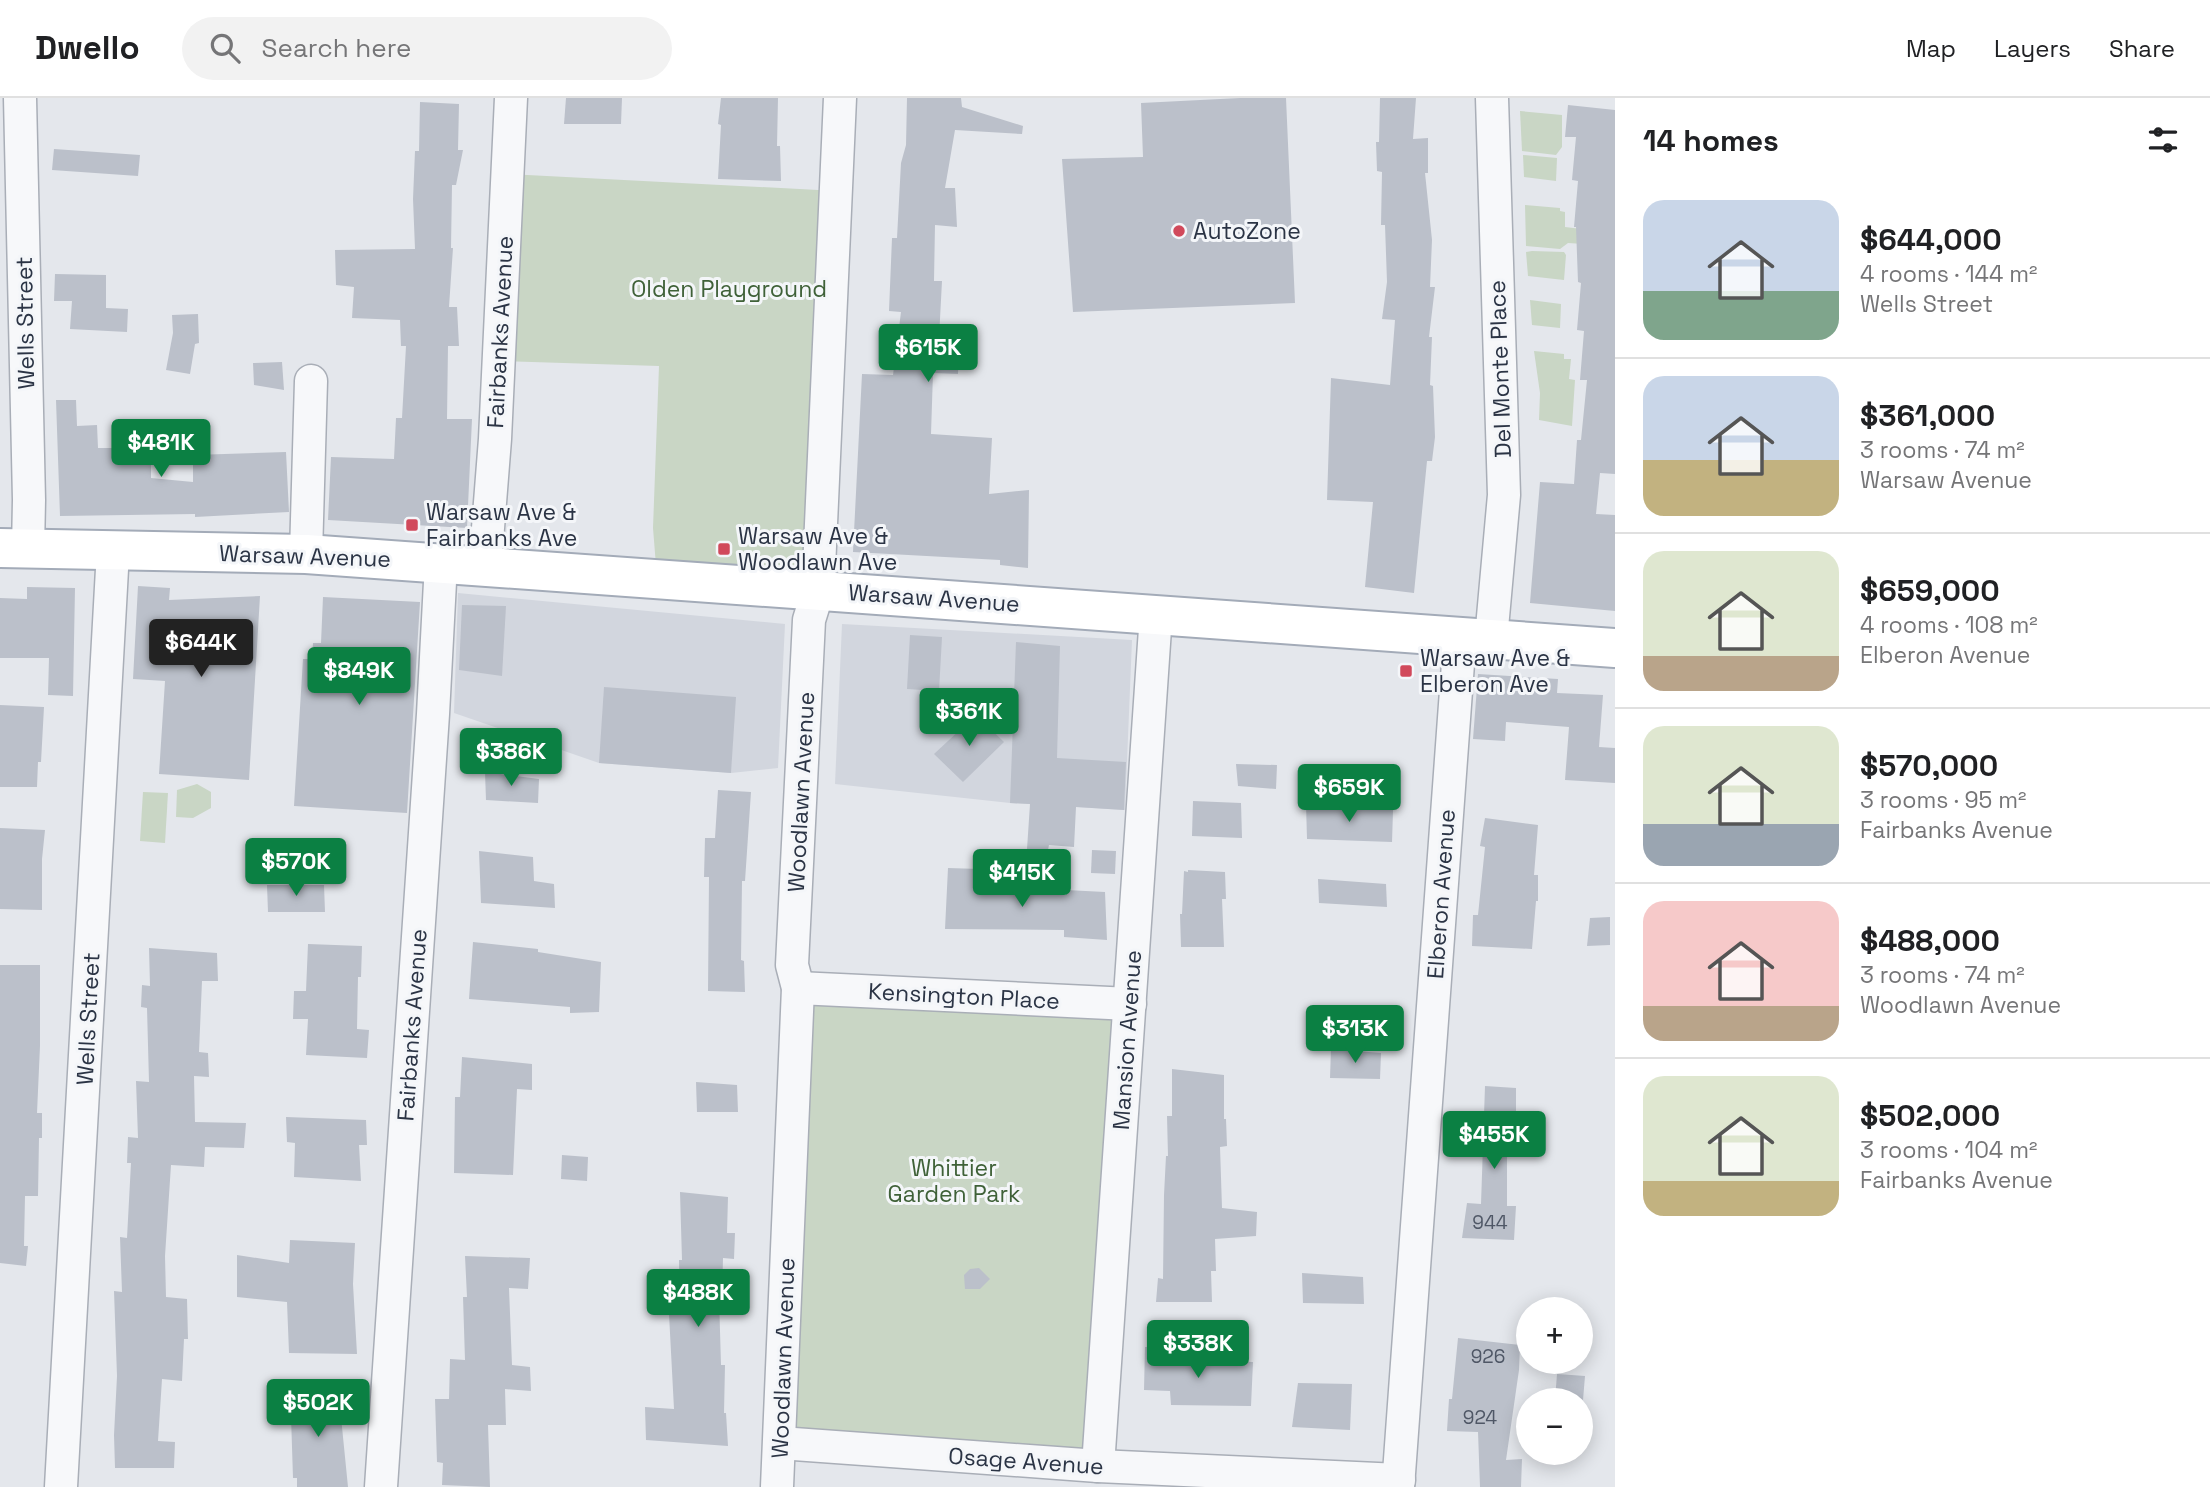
<!DOCTYPE html>
<meta charset="utf-8">
<style>
body{margin:0;font-family:"Space Grotesk",sans-serif;background:#f2f2f2;color:#202124;height:100vh;display:flex;flex-direction:column;font-size:26px;white-space:nowrap}
*{box-sizing:border-box;margin:0}
p{font-size:23px;color:#757577}
.icon{flex:none;width:38px;height:38px;fill:none;stroke:currentColor;stroke-width:2;stroke-linecap:round;stroke-linejoin:round}
.map{position:relative;flex:1;overflow:hidden}
.sheet{display:flex;flex-direction:column;background:#fff;width:595px}
.sheet>*{flex:none}
.tools{position:absolute;left:1516px;top:1199px;display:grid;gap:14px}
.tools a{display:grid;place-items:center;width:77px;height:77px;border-radius:50%;background:#fff;box-shadow:0 4px 18px #0003;font-size:35px}
.price{position:absolute;translate:-50% -60px;padding:0 16px;border-radius:7px;background:#0b8043;color:#fff;font-size:23px;line-height:46px;filter:drop-shadow(0 2px 4px #0008)}
.price::after{content:'';position:absolute;left:50%;top:42px;width:21px;height:16px;margin-left:-10px;background:inherit;clip-path:polygon(0 0,100% 0,50% 100%)}
.price.selected{background:#222;color:#fff}
ul{padding:0;list-style:none}
li{display:flex;align-items:center;gap:21px;height:175px;padding:0 28px}
li+li{border-top:2px solid #e0e0e0}
li span{display:grid;place-items:center;flex:none;width:196px;height:140px;border-radius:21px;color:#555}
li>.icon{margin-inline-start:auto}
span .icon{width:84px;height:84px;fill:#fffc;stroke-width:1}
li b{font-size:30px}
h2{display:flex;justify-content:space-between;align-items:center;height:84px;padding:0 28px;font-size:30px}
header{display:flex;align-items:center;gap:42px;box-sizing:border-box;height:98px;padding:0 35px;background:#fff;border-bottom:2px solid #e0e0e0}
header strong{font-size:33px}
nav{display:flex;gap:38px;margin-inline-start:auto;font-size:24px}
.search{width:490px;height:63px;background:#f2f2f2;display:flex;align-items:center;gap:18px;box-sizing:border-box;padding:0 24px;border-radius:38px;color:#757577;font-size:26px}
main{display:flex;flex:1;min-height:0}
.map>svg:first-child{display:block}
.built{fill:#d2d6de}
.green{fill:#c9d6c5}
.building{fill:#bbc0ca}
.lines{fill:none;stroke-linecap:round;stroke-linejoin:round}
.minor-casing{stroke:#a9aeb7;stroke-width:35}
.major-casing{stroke:#a3abb8;stroke-width:42}
.minor{stroke:#f7f8fa;stroke-width:32}
.major{stroke:#fff;stroke-width:38}
.poi-dot{fill:#d1495b;stroke:#f4f6f9;stroke-width:2.5}
.labels{text-anchor:middle;dominant-baseline:central;stroke-width:6;stroke-linejoin:round;paint-order:stroke}
.number-label{font-size:19px;fill:#4f5766}
.poi-label{font-size:23px;fill:#2b3445;stroke:#f4f6f9;text-anchor:start}
.park-label{font-size:23px;fill:#3f6138;stroke:#f4f6f9}
.street-label{font-size:23px;fill:#2b3445;stroke:#f4f6f9}
</style>
<header>
<strong>Dwello</strong>
<div class="search"><svg class="icon" aria-label="search" viewBox="0 0 24 24"><circle cx="10" cy="10" r="6"/><path d="M15 15l6 6"/></svg>Search here</div>
<nav><a>Map</a><a>Layers</a><a>Share</a></nav>
</header>
<main>
<div class="map">
<svg width="1615" height="1389" viewBox="0 0 1615 1389">
<rect width="100%" height="100%" fill="#e4e7ec"/>
<g class="built">
<path d="M 458,495 L 785,526 L 778,670 L 731,675 L 599,665 L 454,615 Z"/>
<path d="M 842,526 L 1132,542 L 1125,712 L 1010,705 L 835,686 Z"/>
</g>
<g class="green">
<path d="M 1520,13 L 1562,17 L 1562,49 L 1556,57 L 1522,53 Z"/>
<path d="M 1523,57 L 1557,60 L 1556,83 L 1524,79 Z"/>
<path d="M 508,76 L 837,93 L 818,493 L 657,480 L 653,430 L 659,268 L 499,263 Z"/>
<path d="M 1525,107 L 1560,110 L 1560,113 L 1565,114 L 1565,129 L 1615,135 L 1615,148 L 1568,145 L 1560,151 L 1526,148 Z"/>
<path d="M 1532,153 L 1564,154 L 1566,157 L 1564,182 L 1528,178 L 1526,154 Z"/>
<path d="M 1530,202 L 1561,206 L 1560,230 L 1532,227 Z"/>
<path d="M 1534,253 L 1564,256 L 1564,261 L 1571,261 L 1569,281 L 1575,282 L 1572,328 L 1539,322 L 1540,295 Z"/>
<path d="M 197,686 L 211,694 L 211,710 L 193,720 L 176,719 L 177,692 Z"/>
<path d="M 143,694 L 168,695 L 165,745 L 140,743 Z"/>
<path d="M 798,890 L 1130,906 L 1098,1368 L 780,1345 Z"/>
</g>
<g class="building">
<path d="M 566,0 L 622,0 L 621,26 L 564,26 Z"/>
<path d="M 721,0 L 778,0 L 777,48 L 780,48 L 781,83 L 718,81 L 721,27 L 718,26 Z"/>
<path d="M 907,0 L 961,0 L 962,9 L 1023,28 L 1022,36 L 955,32 L 945,90 L 955,90 L 957,129 L 935,127 L 934,183 L 942,183 L 939,240 L 959,241 L 958,276 L 933,275 L 931,336 L 992,340 L 989,396 L 1029,392 L 1028,470 L 1000,467 L 1000,462 L 853,454 L 862,276 L 893,277 L 901,214 L 889,213 L 892,140 L 897,140 L 901,65 L 906,47 Z"/>
<path d="M 1240,0 L 1286,0 L 1295,205 L 1073,214 L 1062,61 L 1143,59 L 1141,5 Z"/>
<path d="M 1380,0 L 1416,0 L 1413,41 L 1428,40 L 1428,75 L 1425,75 L 1432,142 L 1430,189 L 1435,189 L 1429,239 L 1432,239 L 1430,287 L 1433,288 L 1435,339 L 1432,363 L 1427,363 L 1414,495 L 1365,489 L 1373,404 L 1327,402 L 1331,280 L 1390,287 L 1395,222 L 1382,221 L 1387,184 L 1385,127 L 1381,127 L 1382,74 L 1377,73 L 1376,44 L 1379,44 Z"/>
<path d="M 420,4 L 459,6 L 458,52 L 463,52 L 456,87 L 452,87 L 451,150 L 453,150 L 449,209 L 457,209 L 459,248 L 448,248 L 447,321 L 472,321 L 467,430 L 328,422 L 331,359 L 394,361 L 396,320 L 402,320 L 406,248 L 401,248 L 400,222 L 352,220 L 354,189 L 336,187 L 335,152 L 415,151 L 413,101 L 415,53 L 419,53 Z"/>
<path d="M 1568,7 L 1615,12 L 1615,376 L 1600,375 L 1596,416 L 1615,417 L 1615,513 L 1530,505 L 1540,384 L 1574,386 L 1577,342 L 1581,342 L 1587,282 L 1580,282 L 1584,233 L 1577,232 L 1581,185 L 1578,184 L 1576,129 L 1574,129 L 1578,83 L 1572,82 L 1576,39 L 1565,39 Z"/>
<path d="M 54,51 L 140,57 L 138,78 L 52,72 Z"/>
<path d="M 55,176 L 106,177 L 106,210 L 128,211 L 127,234 L 70,231 L 72,203 L 54,203 Z"/>
<path d="M 198,216 L 199,245 L 195,246 L 190,276 L 166,272 L 173,235 L 172,217 Z"/>
<path d="M 282,264 L 284,292 L 254,287 L 253,265 Z"/>
<path d="M 56,302 L 76,302 L 77,328 L 97,327 L 98,350 L 151,350 L 151,380 L 193,384 L 193,357 L 286,354 L 289,414 L 195,419 L 195,416 L 60,418 Z"/>
<path d="M 138,488 L 170,490 L 169,502 L 260,498 L 249,682 L 159,676 L 165,583 L 133,581 Z"/>
<path d="M 27,489 L 75,490 L 73,598 L 48,597 L 49,560 L 0,560 L 0,500 L 27,501 Z"/>
<path d="M 323,499 L 420,504 L 407,715 L 294,708 L 303,561 L 312,561 L 313,545 L 321,545 Z"/>
<path d="M 462,507 L 506,508 L 502,578 L 459,572 Z"/>
<path d="M 910,537 L 942,539 L 939,593 L 907,591 Z"/>
<path d="M 1016,544 L 1060,548 L 1057,660 L 1126,664 L 1124,712 L 1076,709 L 1074,749 L 1049,747 L 1048,752 L 1027,751 L 1030,706 L 1010,705 Z"/>
<path d="M 1478,576 L 1558,581 L 1557,595 L 1603,597 L 1599,649 L 1615,650 L 1615,685 L 1565,682 L 1569,629 L 1506,624 L 1505,643 L 1473,641 Z"/>
<path d="M 604,589 L 736,599 L 731,675 L 599,665 Z"/>
<path d="M 0,607 L 44,609 L 41,664 L 38,664 L 37,689 L 0,689 Z"/>
<path d="M 976,617 L 1004,644 L 963,684 L 934,656 Z"/>
<path d="M 1236,666 L 1277,667 L 1276,691 L 1238,688 Z"/>
<path d="M 485,674 L 539,681 L 538,705 L 486,702 Z"/>
<path d="M 718,692 L 751,694 L 745,783 L 742,783 L 741,862 L 744,863 L 745,894 L 708,893 L 709,779 L 704,779 L 705,740 L 715,740 Z"/>
<path d="M 1193,703 L 1241,705 L 1242,740 L 1192,738 Z"/>
<path d="M 1306,706 L 1393,712 L 1392,744 L 1307,741 Z"/>
<path d="M 1485,720 L 1538,727 L 1534,777 L 1538,777 L 1538,803 L 1536,803 L 1532,851 L 1472,848 L 1473,817 L 1478,817 L 1485,749 L 1480,748 Z"/>
<path d="M 0,730 L 45,732 L 42,761 L 42,812 L 0,811 Z"/>
<path d="M 1092,752 L 1116,753 L 1115,776 L 1091,775 Z"/>
<path d="M 479,753 L 533,759 L 534,783 L 554,786 L 555,810 L 481,805 Z"/>
<path d="M 948,770 L 980,771 L 980,792 L 1066,797 L 1066,792 L 1105,794 L 1107,842 L 1064,839 L 1064,832 L 945,831 Z"/>
<path d="M 1188,772 L 1225,774 L 1226,801 L 1222,801 L 1224,849 L 1181,849 L 1180,816 L 1182,816 L 1184,773 L 1188,774 Z"/>
<path d="M 1318,781 L 1386,786 L 1387,809 L 1319,805 Z"/>
<path d="M 267,787 L 324,787 L 325,814 L 268,814 Z"/>
<path d="M 1610,819 L 1610,847 L 1587,848 L 1590,820 Z"/>
<path d="M 473,844 L 538,851 L 538,854 L 601,864 L 599,914 L 570,915 L 570,909 L 469,901 Z"/>
<path d="M 308,846 L 362,848 L 361,879 L 358,879 L 357,931 L 369,932 L 367,960 L 306,957 L 308,921 L 293,921 L 294,893 L 306,893 Z"/>
<path d="M 149,850 L 217,855 L 218,883 L 202,883 L 199,954 L 208,955 L 209,979 L 194,978 L 195,1024 L 246,1025 L 244,1050 L 205,1049 L 204,1069 L 171,1067 L 165,1158 L 166,1199 L 187,1201 L 188,1241 L 184,1241 L 182,1283 L 162,1281 L 158,1343 L 175,1344 L 174,1370 L 115,1370 L 114,1337 L 117,1278 L 114,1193 L 122,1194 L 120,1139 L 127,1140 L 131,1065 L 127,1065 L 128,1039 L 138,1040 L 136,983 L 149,984 L 147,910 L 141,909 L 142,887 L 150,888 Z"/>
<path d="M 0,867 L 40,867 L 40,948 L 37,1015 L 42,1015 L 42,1040 L 39,1040 L 38,1098 L 25,1098 L 24,1148 L 28,1148 L 26,1168 L 0,1165 Z"/>
<path d="M 1331,951 L 1381,955 L 1380,981 L 1330,980 Z"/>
<path d="M 462,959 L 532,966 L 532,992 L 517,991 L 513,1077 L 454,1075 L 455,999 L 460,999 Z"/>
<path d="M 1172,971 L 1224,977 L 1224,1021 L 1226,1021 L 1227,1048 L 1220,1049 L 1222,1110 L 1257,1114 L 1256,1138 L 1215,1141 L 1216,1173 L 1211,1173 L 1212,1204 L 1156,1204 L 1158,1180 L 1163,1181 L 1164,1097 L 1166,1058 L 1168,1058 L 1167,1018 L 1172,1018 Z"/>
<path d="M 696,984 L 737,987 L 738,1014 L 697,1014 Z"/>
<path d="M 1485,988 L 1516,990 L 1516,1025 L 1507,1025 L 1507,1108 L 1516,1108 L 1514,1142 L 1462,1140 L 1467,1105 L 1481,1106 Z"/>
<path d="M 286,1019 L 366,1022 L 367,1047 L 359,1047 L 361,1083 L 294,1079 L 295,1045 L 287,1044 Z"/>
<path d="M 562,1057 L 588,1059 L 587,1083 L 561,1081 Z"/>
<path d="M 680,1094 L 728,1099 L 727,1135 L 735,1135 L 734,1161 L 723,1160 L 722,1199 L 719,1199 L 721,1267 L 725,1267 L 724,1315 L 726,1315 L 728,1348 L 646,1342 L 645,1309 L 674,1311 L 669,1216 L 680,1216 L 679,1162 L 682,1162 Z"/>
<path d="M 290,1142 L 355,1145 L 353,1186 L 357,1256 L 289,1255 L 287,1204 L 237,1199 L 237,1157 L 289,1165 Z"/>
<path d="M 465,1158 L 530,1160 L 528,1191 L 509,1190 L 512,1267 L 530,1269 L 531,1293 L 505,1291 L 506,1327 L 488,1327 L 490,1389 L 442,1387 L 443,1365 L 437,1364 L 435,1301 L 449,1301 L 450,1261 L 465,1262 L 463,1199 L 467,1199 Z"/>
<path d="M 979,1170 L 990,1181 L 980,1191 L 965,1191 L 964,1177 L 970,1171 Z"/>
<path d="M 1302,1175 L 1363,1179 L 1364,1206 L 1303,1205 Z"/>
<path d="M 1458,1240 L 1520,1247 L 1519,1272 L 1506,1362 L 1522,1361 L 1521,1389 L 1480,1389 L 1478,1334 L 1447,1333 L 1449,1301 L 1452,1301 Z"/>
<path d="M 1175,1248 L 1175,1268 L 1221,1267 L 1222,1263 L 1253,1264 L 1251,1308 L 1171,1307 L 1170,1293 L 1144,1292 L 1145,1249 Z"/>
<path d="M 1557,1276 L 1585,1278 L 1583,1302 L 1555,1302 Z"/>
<path d="M 1298,1285 L 1352,1286 L 1350,1332 L 1292,1329 Z"/>
<path d="M 286,1295 L 348,1297 L 346,1320 L 341,1319 L 348,1389 L 297,1389 L 297,1380 L 293,1380 L 291,1318 L 287,1318 Z"/>
</g>
<g class="lines">
<defs>
<g id="minor">
<path d="M 20,0 L 29,402 L 28,451"/>
<path d="M 306,456 L 311,283"/>
<path d="M 485,468 L 495,341 L 511,0"/>
<path d="M 1491,541 L 1504,397 L 1492,0"/>
<path d="M 798,890 L 1130,906"/>
<path d="M 780,1345 L 1098,1368 L 1399,1382"/>
<path d="M 1098,1368 L 1156,516"/>
<path d="M 61,1389 L 113,453"/>
<path d="M 381,1389 L 433,616 L 441,465"/>
<path d="M 777,1389 L 798,890 L 792,867 L 809,522 L 818,493 L 840,0"/>
<path d="M 1398,1389 L 1460,538"/>
</g>
<path id="major" d="M 0,450 L 306,456 L 1615,550"/>
</defs>
<use href="#minor" class="minor-casing"/>
<use href="#major" class="major-casing"/>
<use href="#minor" class="minor"/>
<use href="#major" class="major"/>
</g>
<g class="poi-dot">
<circle cx="1179" cy="133" r="7"/>
<rect x="405" y="420" width="14" height="14" rx="3.5"/>
<rect x="717" y="444" width="14" height="14" rx="3.5"/>
<rect x="1399" y="566" width="14" height="14" rx="3.5"/>
</g>
<g class="labels">
<g class="number-label">
<text x="1490" y="1124">944</text>
<text x="1488" y="1258">926</text>
<text x="1480" y="1319">924</text>
</g>
<g class="poi-label">
<text x="1193" y="133">AutoZone</text>
<text x="426" y="414">Warsaw Ave &amp;<tspan x="426" dy="26">Fairbanks Ave</tspan></text>
<text x="738" y="438">Warsaw Ave &amp;<tspan x="738" dy="26">Woodlawn Ave</tspan></text>
<text x="1420" y="560">Warsaw Ave &amp;<tspan x="1420" dy="26">Elberon Ave</tspan></text>
</g>
<g class="park-label">
<text x="729" y="191">Olden Playground</text>
<text x="954" y="1070">Whittier<tspan x="954" dy="26">Garden Park</tspan></text>
</g>
<g class="street-label">
<text transform="translate(25 225) rotate(-91)">Wells Street</text>
<text transform="translate(500 234) rotate(-87)">Fairbanks Avenue</text>
<text transform="translate(1500 271) rotate(-92)">Del Monte Place</text>
<text transform="translate(305 458) rotate(2)">Warsaw Avenue</text>
<text transform="translate(934 500) rotate(4)">Warsaw Avenue</text>
<text transform="translate(801 694) rotate(-87)">Woodlawn Avenue</text>
<text transform="translate(1441 796) rotate(-86)">Elberon Avenue</text>
<text transform="translate(964 898) rotate(3)">Kensington Place</text>
<text transform="translate(88 921) rotate(-87)">Wells Street</text>
<text transform="translate(412 927) rotate(-86)">Fairbanks Avenue</text>
<text transform="translate(1127 942) rotate(-86)">Mansion Avenue</text>
<text transform="translate(783 1260) rotate(-88)">Woodlawn Avenue</text>
<text transform="translate(1026 1363) rotate(4)">Osage Avenue</text>
</g>
</g>
</svg>
<div class="tools">
<a>+</a>
<a>−</a>
</div>
<b class="price" style="left:928px;top:286px">$615K</b>
<b class="price" style="left:161px;top:381px">$481K</b>
<b class="price selected" style="left:201px;top:581px">$644K</b>
<b class="price" style="left:359px;top:609px">$849K</b>
<b class="price" style="left:969px;top:650px">$361K</b>
<b class="price" style="left:511px;top:690px">$386K</b>
<b class="price" style="left:1349px;top:726px">$659K</b>
<b class="price" style="left:296px;top:800px">$570K</b>
<b class="price" style="left:1022px;top:811px">$415K</b>
<b class="price" style="left:1355px;top:967px">$313K</b>
<b class="price" style="left:1494px;top:1073px">$455K</b>
<b class="price" style="left:698px;top:1231px">$488K</b>
<b class="price" style="left:1198px;top:1282px">$338K</b>
<b class="price" style="left:318px;top:1341px">$502K</b>
</div>
<section class="sheet">
<h2>14 homes<svg class="icon" aria-label="filters" viewBox="0 0 24 24"><path d="M4 7h16M4 17h16"/><circle cx="9" cy="7" r="2"/><circle cx="15" cy="17" r="2"/></svg></h2>
<ul>
<li><span style="background:linear-gradient(#c9d6e8 65%,#7fa58c 0)"><svg class="icon" aria-label="home" viewBox="0 0 24 24"><path d="M3 11l9-7 9 7M6 9v11h12V9"/></svg></span><div><b>$644,000</b><p>4 rooms · 144 m²</p><p>Wells Street</p></div></li>
<li><span style="background:linear-gradient(#c9d6e8 60%,#c2b280 0)"><svg class="icon" aria-label="home" viewBox="0 0 24 24"><path d="M3 11l9-7 9 7M6 9v11h12V9"/></svg></span><div><b>$361,000</b><p>3 rooms · 74 m²</p><p>Warsaw Avenue</p></div></li>
<li><span style="background:linear-gradient(#dfe7d0 75%,#b9a48a 0)"><svg class="icon" aria-label="home" viewBox="0 0 24 24"><path d="M3 11l9-7 9 7M6 9v11h12V9"/></svg></span><div><b>$659,000</b><p>4 rooms · 108 m²</p><p>Elberon Avenue</p></div></li>
<li><span style="background:linear-gradient(#dfe7d0 70%,#9aa5b1 0)"><svg class="icon" aria-label="home" viewBox="0 0 24 24"><path d="M3 11l9-7 9 7M6 9v11h12V9"/></svg></span><div><b>$570,000</b><p>3 rooms · 95 m²</p><p>Fairbanks Avenue</p></div></li>
<li><span style="background:linear-gradient(#f6c9c9 75%,#b9a48a 0)"><svg class="icon" aria-label="home" viewBox="0 0 24 24"><path d="M3 11l9-7 9 7M6 9v11h12V9"/></svg></span><div><b>$488,000</b><p>3 rooms · 74 m²</p><p>Woodlawn Avenue</p></div></li>
<li><span style="background:linear-gradient(#dfe7d0 75%,#c2b280 0)"><svg class="icon" aria-label="home" viewBox="0 0 24 24"><path d="M3 11l9-7 9 7M6 9v11h12V9"/></svg></span><div><b>$502,000</b><p>3 rooms · 104 m²</p><p>Fairbanks Avenue</p></div></li>
</ul>
</section>
</main>
